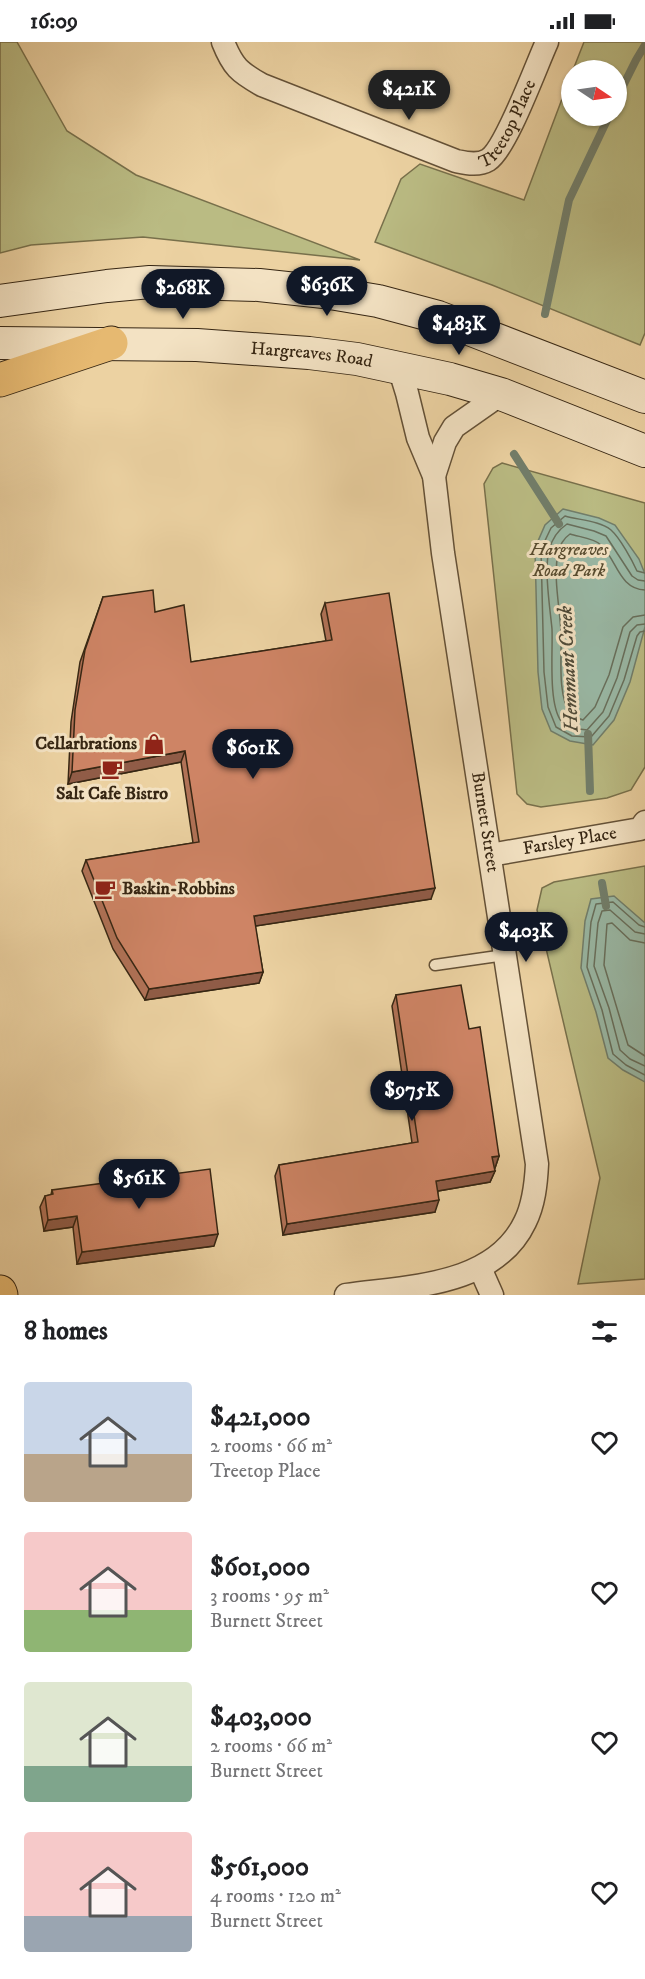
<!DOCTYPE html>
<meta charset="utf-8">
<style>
body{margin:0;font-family:"IM FELL DW Pica",serif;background:#f6f6f6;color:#202124;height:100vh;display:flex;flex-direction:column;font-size:22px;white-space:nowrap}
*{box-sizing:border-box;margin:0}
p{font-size:20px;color:#757577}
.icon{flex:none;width:33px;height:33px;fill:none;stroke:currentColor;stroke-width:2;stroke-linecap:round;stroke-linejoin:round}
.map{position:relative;height:1253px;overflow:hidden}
.drawer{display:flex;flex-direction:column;background:#fff;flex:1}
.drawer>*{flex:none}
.needle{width:39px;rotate:103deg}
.controls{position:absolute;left:561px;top:18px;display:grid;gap:12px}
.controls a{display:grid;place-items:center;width:66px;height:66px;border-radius:50%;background:#fff;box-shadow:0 2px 4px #0004;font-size:30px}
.price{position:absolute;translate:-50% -51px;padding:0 14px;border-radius:21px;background:#111827;color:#fff;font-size:20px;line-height:39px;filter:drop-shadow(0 2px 3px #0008)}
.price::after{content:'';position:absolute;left:50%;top:36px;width:18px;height:14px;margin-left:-9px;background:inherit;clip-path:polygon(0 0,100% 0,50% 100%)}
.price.selected{background:#222;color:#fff}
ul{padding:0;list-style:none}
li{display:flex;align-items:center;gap:18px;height:150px;padding:0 24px}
li span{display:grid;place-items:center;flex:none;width:168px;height:120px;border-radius:6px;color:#555}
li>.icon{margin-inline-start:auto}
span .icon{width:72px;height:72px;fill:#fffc;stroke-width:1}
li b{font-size:26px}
h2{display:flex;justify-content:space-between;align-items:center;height:72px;padding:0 24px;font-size:26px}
.status{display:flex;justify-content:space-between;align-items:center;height:42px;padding:0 30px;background:#fff;direction:ltr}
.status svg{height:16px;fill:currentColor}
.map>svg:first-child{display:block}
.green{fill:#babb83;stroke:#78704b;stroke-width:1.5}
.water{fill:#99b8a5;stroke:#717e6b;stroke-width:1.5}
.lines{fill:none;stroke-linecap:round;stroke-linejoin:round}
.shore{stroke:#686f5c;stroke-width:1.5}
.stream{stroke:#717e6b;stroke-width:8}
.service-casing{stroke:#645137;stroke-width:13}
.minor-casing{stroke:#645137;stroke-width:25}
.secondary-casing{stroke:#362613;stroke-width:34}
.primary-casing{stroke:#362613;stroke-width:35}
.service{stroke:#f3e2c3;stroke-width:10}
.minor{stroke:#f3e2c3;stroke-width:22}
.secondary{stroke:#f3e2c3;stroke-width:32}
.primary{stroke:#e6b971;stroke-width:33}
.wall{fill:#b17257;stroke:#362613;stroke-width:1.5}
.shaded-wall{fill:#905c47;stroke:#362613;stroke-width:1.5}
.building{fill:#ce8465;stroke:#362613;stroke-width:1.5}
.labels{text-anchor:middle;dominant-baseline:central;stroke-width:6;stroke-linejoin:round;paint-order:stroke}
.street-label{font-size:18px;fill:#362613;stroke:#f3e2c3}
.park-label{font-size:18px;font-style:italic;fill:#574b2f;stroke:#f3e2c3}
.poi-label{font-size:18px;font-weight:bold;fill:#362613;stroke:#f3e2c3;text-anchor:end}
.water-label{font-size:20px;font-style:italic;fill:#4f4a38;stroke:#f3e2c3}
</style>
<div class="status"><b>16:09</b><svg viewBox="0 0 49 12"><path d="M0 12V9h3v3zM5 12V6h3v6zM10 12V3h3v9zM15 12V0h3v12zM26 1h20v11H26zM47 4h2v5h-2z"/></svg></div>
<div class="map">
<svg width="645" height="1253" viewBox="0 0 645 1253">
<rect width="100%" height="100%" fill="#ecd2a2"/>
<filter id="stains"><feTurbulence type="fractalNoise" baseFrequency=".00333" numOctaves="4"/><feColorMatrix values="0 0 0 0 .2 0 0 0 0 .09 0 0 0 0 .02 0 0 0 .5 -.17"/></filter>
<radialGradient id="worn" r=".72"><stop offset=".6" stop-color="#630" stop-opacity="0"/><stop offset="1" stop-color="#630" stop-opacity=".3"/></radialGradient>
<g class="green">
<path d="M 0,0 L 17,0 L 67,89 L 136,133 L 360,218 L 143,195 L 31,203 L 0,211 Z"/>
<path d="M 584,0 L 645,0 L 645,291 L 640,303 L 492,243 L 375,200 L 401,137 L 420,122 L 524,158 L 571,33 L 572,74 L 616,74 L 616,28 L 573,28 Z"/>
<path d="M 502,421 L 645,461 L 645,725 L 631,748 L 607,756 L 541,765 L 527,762 L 517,752 L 484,442 L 493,426 Z"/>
<path d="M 645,824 L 645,1237 L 578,1242 L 600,1136 L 537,868 L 542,846 L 554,840 Z"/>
</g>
<g class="water">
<path d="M 563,467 L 599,476 L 615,483 L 639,517 L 645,532 L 645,585 L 630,640 L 614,678 L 593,703 L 570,699 L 551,689 L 542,667 L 538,630 L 535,506 L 545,483 Z"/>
<path d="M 614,854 L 645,881 L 645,1040 L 623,1028 L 608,1016 L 596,970 L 581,926 L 585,879 L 591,857 Z"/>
</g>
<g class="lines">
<g class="shore">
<path d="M 645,531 L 637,529 C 632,518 620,496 611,488 C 600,479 579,478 565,474 L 551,486 L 541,507 L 544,630 L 548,665 L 556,685 L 572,694 L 591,695 L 609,674 L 624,638 L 637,594 L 640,590 L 645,589"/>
<path d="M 645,539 L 638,538 L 632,534 L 606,494 L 594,489 L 567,482 C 558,488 552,497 549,508 C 544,528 550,566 552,587 C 553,609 548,661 561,679 C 567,686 579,687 587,688 L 603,670 L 617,636 L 630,590 L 637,583 L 645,582"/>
<path d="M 645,548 C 619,547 617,518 601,503 C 594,496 579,495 570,492 C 564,496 559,504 558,511 C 553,537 560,565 561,591 C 562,617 557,649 570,673 L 583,678 L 595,665 L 609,633 L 623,585 L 633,575 L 645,573"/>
<path d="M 645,885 L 639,883 L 613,860 L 596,862 L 591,880 L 587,925 L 602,968 L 613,1012 L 626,1023 L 645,1033"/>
<path d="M 645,892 L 635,890 L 610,868 L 602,869 L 598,881 L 594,924 L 609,966 L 620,1008 L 630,1017 L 645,1024"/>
<path d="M 645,901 L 630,898 L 612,881 L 607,882 L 604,923 L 628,1003 L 645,1014"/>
</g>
<g class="stream">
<path d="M 616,58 L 636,18 L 645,3"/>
<path d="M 545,272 L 569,158 L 609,74"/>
<path d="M 514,412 L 559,482"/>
<path d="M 588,692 L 590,749"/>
<path d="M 602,841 L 606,864"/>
</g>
<defs>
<path id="service" d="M 435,923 L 505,913"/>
<g id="minor">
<path id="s1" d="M 223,0 C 233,25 239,30 262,43 L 456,119 C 466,121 478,124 488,118 C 506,107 536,24 547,0"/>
<path d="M 434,434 L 445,400 L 454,385 L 501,352"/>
<path id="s2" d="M 490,813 L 640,787 L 645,780"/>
<path d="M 480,1226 L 492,1253"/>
<path d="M 346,1253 C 408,1244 494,1245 525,1180 C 534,1162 536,1142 537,1122 L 443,511 L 434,434 L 418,396 L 407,351 L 399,325"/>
</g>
<g id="secondary">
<path d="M 0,259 L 107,244 L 150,240 L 259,243 L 324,250 L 378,259 L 438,275 L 645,355"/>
<path id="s3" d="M 0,301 L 197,303 L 309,311 L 357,317 L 450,337 L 501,352 L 645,409"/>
</g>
<g id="primary">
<path d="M 0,338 L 111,301"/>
<path d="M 0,1250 L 1,1253"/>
</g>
</defs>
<use href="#service" class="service-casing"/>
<use href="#minor" class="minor-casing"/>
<use href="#secondary" class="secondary-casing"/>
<use href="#primary" class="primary-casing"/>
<use href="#service" class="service"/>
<use href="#minor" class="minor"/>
<use href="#secondary" class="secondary"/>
<use href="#primary" class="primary"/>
</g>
<g class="wall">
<path d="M 103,555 L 155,570 L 191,620 L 326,599 L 321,572 L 325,561 L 431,857 L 255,884 L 263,930 L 259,941 L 145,958 L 113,907 L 82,829 L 86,818 L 193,801 L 181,720 L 68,742 L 71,680 L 80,620 Z"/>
<path d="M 396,953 L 469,987 L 499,1114 L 495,1126 L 494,1126 L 495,1129 L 490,1140 L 438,1149 L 435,1170 L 283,1193 L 275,1134 L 279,1123 L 412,1101 L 392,964 Z"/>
<path d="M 52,1148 L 214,1204 L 77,1222 L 73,1185 L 44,1189 L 40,1165 L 45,1154 L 51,1153 Z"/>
</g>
<g class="shaded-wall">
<path d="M 185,709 L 181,720 L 68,742 L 72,730 Z"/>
<path d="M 435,846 L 431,857 L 249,885 L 254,874 Z"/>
<path d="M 263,930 L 259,941 L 145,958 L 149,947 Z"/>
<path d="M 499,1114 L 495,1126 L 488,1126 L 492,1115 Z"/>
<path d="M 495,1129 L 490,1140 L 432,1150 L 436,1139 Z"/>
<path d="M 439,1158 L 435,1170 L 283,1193 L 287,1182 Z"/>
<path d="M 77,1174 L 73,1185 L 44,1189 L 48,1178 Z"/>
<path d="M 218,1192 L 214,1204 L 77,1222 L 82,1210 Z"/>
</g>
<g class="building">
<path d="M 153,548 L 155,570 L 184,563 L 191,620 L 332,598 L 325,561 L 389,551 L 435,846 L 254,874 L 263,930 L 149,947 L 117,896 L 86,818 L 199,800 L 185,709 L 72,730 L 75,668 L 85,608 L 103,555 Z"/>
<path d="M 461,943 L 469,987 L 480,985 L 499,1114 L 492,1115 L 495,1129 L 436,1139 L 439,1158 L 287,1182 L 279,1123 L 418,1100 L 396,953 Z"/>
<path d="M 210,1127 L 218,1192 L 82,1210 L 77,1174 L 48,1178 L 45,1154 L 53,1152 L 52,1148 Z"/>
</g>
<defs>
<symbol id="shop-bare" viewBox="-9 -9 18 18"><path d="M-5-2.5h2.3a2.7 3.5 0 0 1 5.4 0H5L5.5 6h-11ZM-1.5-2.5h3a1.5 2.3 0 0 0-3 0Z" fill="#8f2418" stroke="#f3e2c3" stroke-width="2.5" paint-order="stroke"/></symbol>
<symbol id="cafe-bare" viewBox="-9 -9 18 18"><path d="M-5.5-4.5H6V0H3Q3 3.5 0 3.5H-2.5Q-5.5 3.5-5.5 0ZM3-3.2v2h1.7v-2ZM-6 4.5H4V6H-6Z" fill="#8f2418" stroke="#f3e2c3" stroke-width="2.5" paint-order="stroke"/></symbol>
</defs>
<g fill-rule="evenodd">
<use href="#shop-bare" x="139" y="687" width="30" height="30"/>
<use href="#cafe-bare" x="97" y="712" width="30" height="30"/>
<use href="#cafe-bare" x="90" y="832" width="30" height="30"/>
</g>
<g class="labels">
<g class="street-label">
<text stroke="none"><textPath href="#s1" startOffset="342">Treetop Place</textPath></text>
<text stroke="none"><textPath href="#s3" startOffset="312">Hargreaves Road</textPath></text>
<text transform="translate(485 780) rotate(81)">Burnett Street</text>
<text stroke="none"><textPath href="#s2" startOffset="81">Farsley Place</textPath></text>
</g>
<g class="park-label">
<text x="569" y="508">Hargreaves<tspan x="569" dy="21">Road Park</tspan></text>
</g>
<g class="poi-label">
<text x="137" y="702">Cellarbrations</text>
<text x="112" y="752" text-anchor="middle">Salt Cafe Bistro</text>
<text x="122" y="847" text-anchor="start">Baskin-Robbins</text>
</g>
<g class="water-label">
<text transform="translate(569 627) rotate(-93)">Hemmant Creek</text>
</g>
</g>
<rect width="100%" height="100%" filter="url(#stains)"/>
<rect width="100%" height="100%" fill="url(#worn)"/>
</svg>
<div class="controls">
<a><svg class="needle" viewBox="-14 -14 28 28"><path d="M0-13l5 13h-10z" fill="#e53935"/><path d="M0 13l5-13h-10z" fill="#757577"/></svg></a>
</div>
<b class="price selected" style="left:409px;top:79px">$421K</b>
<b class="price" style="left:327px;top:275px">$636K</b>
<b class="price" style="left:183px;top:278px">$268K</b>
<b class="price" style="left:459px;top:314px">$483K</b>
<b class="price" style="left:253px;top:738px">$601K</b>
<b class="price" style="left:526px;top:921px">$403K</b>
<b class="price" style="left:412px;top:1080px">$975K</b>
<b class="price" style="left:139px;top:1168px">$561K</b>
</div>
<section class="drawer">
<h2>8 homes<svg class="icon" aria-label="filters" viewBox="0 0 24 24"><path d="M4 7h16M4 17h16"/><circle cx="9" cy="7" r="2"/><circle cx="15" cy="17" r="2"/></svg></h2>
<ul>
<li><span style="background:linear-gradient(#c9d6e8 60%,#b9a48a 0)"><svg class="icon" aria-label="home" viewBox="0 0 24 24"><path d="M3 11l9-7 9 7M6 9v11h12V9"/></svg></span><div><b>$421,000</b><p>2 rooms · 66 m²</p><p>Treetop Place</p></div><svg class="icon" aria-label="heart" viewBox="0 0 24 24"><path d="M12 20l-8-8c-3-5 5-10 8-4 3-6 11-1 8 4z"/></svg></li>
<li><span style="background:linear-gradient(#f6c9c9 65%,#8fb573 0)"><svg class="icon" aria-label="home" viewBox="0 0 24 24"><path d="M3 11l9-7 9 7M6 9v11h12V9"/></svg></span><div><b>$601,000</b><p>3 rooms · 95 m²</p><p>Burnett Street</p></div><svg class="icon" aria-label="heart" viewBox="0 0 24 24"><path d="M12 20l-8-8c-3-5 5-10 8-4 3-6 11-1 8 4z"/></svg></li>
<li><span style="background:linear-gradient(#dfe7d0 70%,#7fa58c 0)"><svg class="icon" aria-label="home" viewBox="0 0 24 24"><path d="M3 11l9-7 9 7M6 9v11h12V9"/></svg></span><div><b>$403,000</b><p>2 rooms · 66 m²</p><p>Burnett Street</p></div><svg class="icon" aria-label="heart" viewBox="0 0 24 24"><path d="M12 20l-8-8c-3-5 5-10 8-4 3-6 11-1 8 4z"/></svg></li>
<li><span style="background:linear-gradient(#f6c9c9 70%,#9aa5b1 0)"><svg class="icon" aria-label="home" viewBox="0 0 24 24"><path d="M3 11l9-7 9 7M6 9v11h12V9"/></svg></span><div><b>$561,000</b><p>4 rooms · 120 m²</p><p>Burnett Street</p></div><svg class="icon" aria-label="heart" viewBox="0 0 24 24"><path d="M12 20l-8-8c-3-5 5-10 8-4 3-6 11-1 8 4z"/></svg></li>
</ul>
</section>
